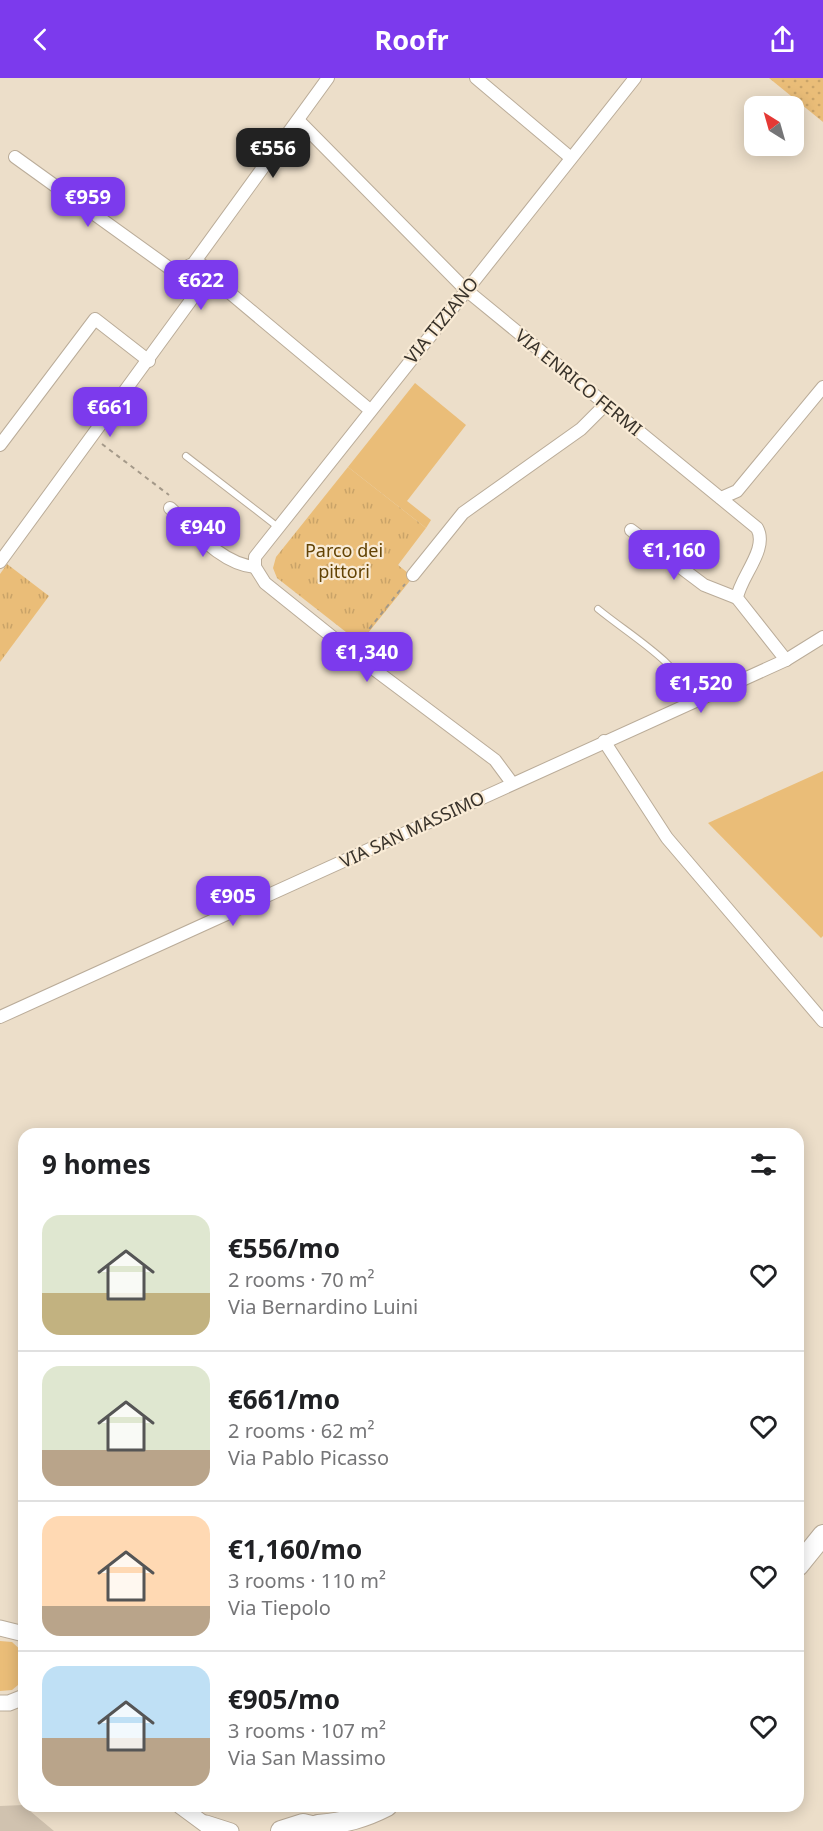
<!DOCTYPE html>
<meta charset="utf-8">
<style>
body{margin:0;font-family:"Noto Sans",sans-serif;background:#f2f2f2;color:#202124;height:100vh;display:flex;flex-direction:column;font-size:22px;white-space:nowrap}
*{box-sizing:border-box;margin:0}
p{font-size:20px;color:#757577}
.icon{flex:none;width:33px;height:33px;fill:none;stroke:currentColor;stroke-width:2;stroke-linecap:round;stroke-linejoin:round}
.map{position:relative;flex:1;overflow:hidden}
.details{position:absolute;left:18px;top:1050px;width:786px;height:684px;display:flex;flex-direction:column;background:#fff;border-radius:18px;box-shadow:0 3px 15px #0003}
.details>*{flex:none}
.needle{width:39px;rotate:323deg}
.fabs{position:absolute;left:744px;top:18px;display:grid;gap:12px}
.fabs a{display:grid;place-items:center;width:60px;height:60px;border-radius:12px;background:#fff;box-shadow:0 3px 15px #0003;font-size:30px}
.price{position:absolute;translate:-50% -51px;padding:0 14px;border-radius:12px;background:#7c3aed;color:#fff;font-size:20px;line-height:39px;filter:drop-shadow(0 2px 3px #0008)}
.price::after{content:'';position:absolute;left:50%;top:36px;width:18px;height:14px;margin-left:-9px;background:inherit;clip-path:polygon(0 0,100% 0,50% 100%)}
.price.selected{background:#222;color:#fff}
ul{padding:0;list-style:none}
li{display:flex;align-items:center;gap:18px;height:150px;padding:0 24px}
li+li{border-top:2px solid #e0e0e0}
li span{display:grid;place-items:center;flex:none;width:168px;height:120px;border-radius:18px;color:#555}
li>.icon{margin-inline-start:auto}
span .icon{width:72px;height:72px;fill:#fffc;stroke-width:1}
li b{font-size:26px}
h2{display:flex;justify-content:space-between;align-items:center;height:72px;padding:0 24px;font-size:26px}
header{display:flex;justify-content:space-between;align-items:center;height:78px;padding:0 24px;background:#7c3aed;color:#fff;font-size:27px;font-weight:700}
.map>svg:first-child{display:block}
.grass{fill:#eabd78}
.park{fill:url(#park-tufts)}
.garden{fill:url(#garden-dots)}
.building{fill:#d0c2af}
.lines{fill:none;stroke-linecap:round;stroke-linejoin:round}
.service-casing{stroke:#baac99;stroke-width:8}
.minor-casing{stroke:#baac99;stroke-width:14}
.tertiary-casing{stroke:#baac99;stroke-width:17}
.primary-casing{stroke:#baac99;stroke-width:22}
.path{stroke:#a49989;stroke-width:2;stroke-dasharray:4.5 4.5;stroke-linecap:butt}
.service{stroke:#fff;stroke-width:6}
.minor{stroke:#fff;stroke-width:12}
.tertiary{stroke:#fff;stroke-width:15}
.primary{stroke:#fff;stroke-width:20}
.labels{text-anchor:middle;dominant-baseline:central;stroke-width:4.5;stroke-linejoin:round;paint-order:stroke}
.street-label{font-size:18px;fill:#38322a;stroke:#f9ebd6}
.park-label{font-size:18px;fill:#634304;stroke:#f9ebd6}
</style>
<header><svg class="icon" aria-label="back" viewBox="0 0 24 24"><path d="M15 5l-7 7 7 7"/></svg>Roofr<svg class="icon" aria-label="share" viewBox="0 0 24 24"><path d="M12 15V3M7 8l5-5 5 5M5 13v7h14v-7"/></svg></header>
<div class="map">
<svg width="823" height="1753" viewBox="0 0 823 1753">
<defs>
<pattern id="park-tufts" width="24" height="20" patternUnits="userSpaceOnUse" patternTransform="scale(1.5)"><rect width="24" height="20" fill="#eabd78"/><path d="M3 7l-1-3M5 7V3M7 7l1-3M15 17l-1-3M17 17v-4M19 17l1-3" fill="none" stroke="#c9a368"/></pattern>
<pattern id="garden-dots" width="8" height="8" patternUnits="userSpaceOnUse" patternTransform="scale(1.5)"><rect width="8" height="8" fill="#eabd78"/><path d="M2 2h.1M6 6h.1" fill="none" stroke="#c9a368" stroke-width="1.8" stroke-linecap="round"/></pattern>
</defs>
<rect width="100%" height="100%" fill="#ecdec9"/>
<g class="grass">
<path d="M 415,305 L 466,347 L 407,423 L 431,442 L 426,450 L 348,389 Z"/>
<path d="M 823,693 L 823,858 L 821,860 L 708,745 Z"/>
<path d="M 0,1563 L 12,1564 L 24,1575 L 24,1602 L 12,1612 L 0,1613 Z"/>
</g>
<g class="park">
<path d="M 348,389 L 426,450 L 398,487 L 413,499 L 360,565 L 277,500 L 273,490 L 276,479 Z"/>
<path d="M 7,486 L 49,518 L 0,584 L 0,496 Z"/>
</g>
<path class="garden" d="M 769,0 L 823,0 L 823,44 Z"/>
<path class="building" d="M 24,1727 L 24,1728 L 54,1753 L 0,1753 L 0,1728 Z"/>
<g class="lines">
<defs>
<g id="service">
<path d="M 186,378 L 278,449"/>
<path d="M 598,531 C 631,558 676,583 695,622"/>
</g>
<g id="minor">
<path d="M 476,0 L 571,80"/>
<path d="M 298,42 L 465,211 L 757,450 C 769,471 740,499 737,520 L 786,582"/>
<path d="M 15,79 L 172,192 L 179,202"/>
<circle cx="196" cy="202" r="16"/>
<path d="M 193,186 L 328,0"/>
<path d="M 212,200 L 370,332"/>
<path d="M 0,367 L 95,241 L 149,283"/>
<path d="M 721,420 L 737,413 L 823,309"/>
<path d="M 170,430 C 194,452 221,486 255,489"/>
<path d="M 631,452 L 704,507 L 737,520"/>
<path d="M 0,484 L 194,218"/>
<path d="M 413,497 L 463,435 L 581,351 L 606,326"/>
<path d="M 604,663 L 667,760 L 823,943"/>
<path d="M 512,705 L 495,682 L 351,574 L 265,505 L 255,489 L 255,479 L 635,0"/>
<path d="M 0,939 L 786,582 L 823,559"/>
</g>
<g id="tertiary">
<path d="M 0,1550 L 24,1556"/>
<path d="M 0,1625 L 9,1625 L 24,1619"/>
<path d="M 180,1728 L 214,1753"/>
<path d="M 206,1745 L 231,1753"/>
</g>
<g id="primary">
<path d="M 798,1488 L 823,1457"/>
<path d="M 318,1747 C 344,1745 364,1740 387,1728"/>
<path d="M 281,1753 L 303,1746 L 328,1752"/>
</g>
</defs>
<use href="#service" class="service-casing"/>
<use href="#minor" class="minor-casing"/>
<use href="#tertiary" class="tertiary-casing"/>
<use href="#primary" class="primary-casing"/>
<g class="path">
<path d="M 102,366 L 169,417"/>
<path d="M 358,565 L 405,506"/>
</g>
<use href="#service" class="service"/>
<use href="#minor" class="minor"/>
<use href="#tertiary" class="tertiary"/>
<use href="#primary" class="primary"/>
</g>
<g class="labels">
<g class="street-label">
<text transform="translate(441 242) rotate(-51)">VIA TIZIANO</text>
<text transform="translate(579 304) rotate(39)">VIA ENRICO FERMI</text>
<text transform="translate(412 751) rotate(-25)">VIA SAN MASSIMO</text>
</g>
<g class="park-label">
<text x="344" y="472">Parco dei<tspan x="344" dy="21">pittori</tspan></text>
</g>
</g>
</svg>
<div class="fabs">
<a><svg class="needle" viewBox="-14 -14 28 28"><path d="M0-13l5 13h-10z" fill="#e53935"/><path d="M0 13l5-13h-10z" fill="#757577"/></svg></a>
</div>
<b class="price selected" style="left:273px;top:101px">€556</b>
<b class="price" style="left:88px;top:150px">€959</b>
<b class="price" style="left:201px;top:233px">€622</b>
<b class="price" style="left:110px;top:360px">€661</b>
<b class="price" style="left:203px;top:480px">€940</b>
<b class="price" style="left:674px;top:503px">€1,160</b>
<b class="price" style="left:367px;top:605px">€1,340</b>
<b class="price" style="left:701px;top:636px">€1,520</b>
<b class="price" style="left:233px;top:849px">€905</b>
<section class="details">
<h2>9 homes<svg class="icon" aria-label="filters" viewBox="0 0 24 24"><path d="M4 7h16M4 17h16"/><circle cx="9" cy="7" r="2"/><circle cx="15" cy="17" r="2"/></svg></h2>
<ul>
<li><span style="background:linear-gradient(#dfe7d0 65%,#c2b280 0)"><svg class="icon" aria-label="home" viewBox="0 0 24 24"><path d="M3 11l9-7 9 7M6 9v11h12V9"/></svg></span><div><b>€556/mo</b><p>2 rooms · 70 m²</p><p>Via Bernardino Luini</p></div><svg class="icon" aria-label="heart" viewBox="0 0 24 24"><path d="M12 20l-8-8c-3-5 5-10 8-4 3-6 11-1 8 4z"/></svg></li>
<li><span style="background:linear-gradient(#dfe7d0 70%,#b9a48a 0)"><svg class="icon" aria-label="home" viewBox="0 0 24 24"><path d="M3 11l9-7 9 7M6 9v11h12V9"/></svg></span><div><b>€661/mo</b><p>2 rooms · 62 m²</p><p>Via Pablo Picasso</p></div><svg class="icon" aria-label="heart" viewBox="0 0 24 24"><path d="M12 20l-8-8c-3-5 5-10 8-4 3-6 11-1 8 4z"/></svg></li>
<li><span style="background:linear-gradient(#ffd9b3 75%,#b9a48a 0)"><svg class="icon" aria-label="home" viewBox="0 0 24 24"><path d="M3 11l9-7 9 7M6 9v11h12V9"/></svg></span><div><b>€1,160/mo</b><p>3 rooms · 110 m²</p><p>Via Tiepolo</p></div><svg class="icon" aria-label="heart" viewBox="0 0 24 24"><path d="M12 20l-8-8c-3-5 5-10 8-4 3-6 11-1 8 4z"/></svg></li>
<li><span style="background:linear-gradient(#bfe0f5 60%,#b9a48a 0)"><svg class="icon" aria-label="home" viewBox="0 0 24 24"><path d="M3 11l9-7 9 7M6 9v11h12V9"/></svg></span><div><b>€905/mo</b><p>3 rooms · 107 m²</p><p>Via San Massimo</p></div><svg class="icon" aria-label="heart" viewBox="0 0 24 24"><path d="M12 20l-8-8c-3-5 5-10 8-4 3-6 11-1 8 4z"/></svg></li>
</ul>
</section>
</div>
